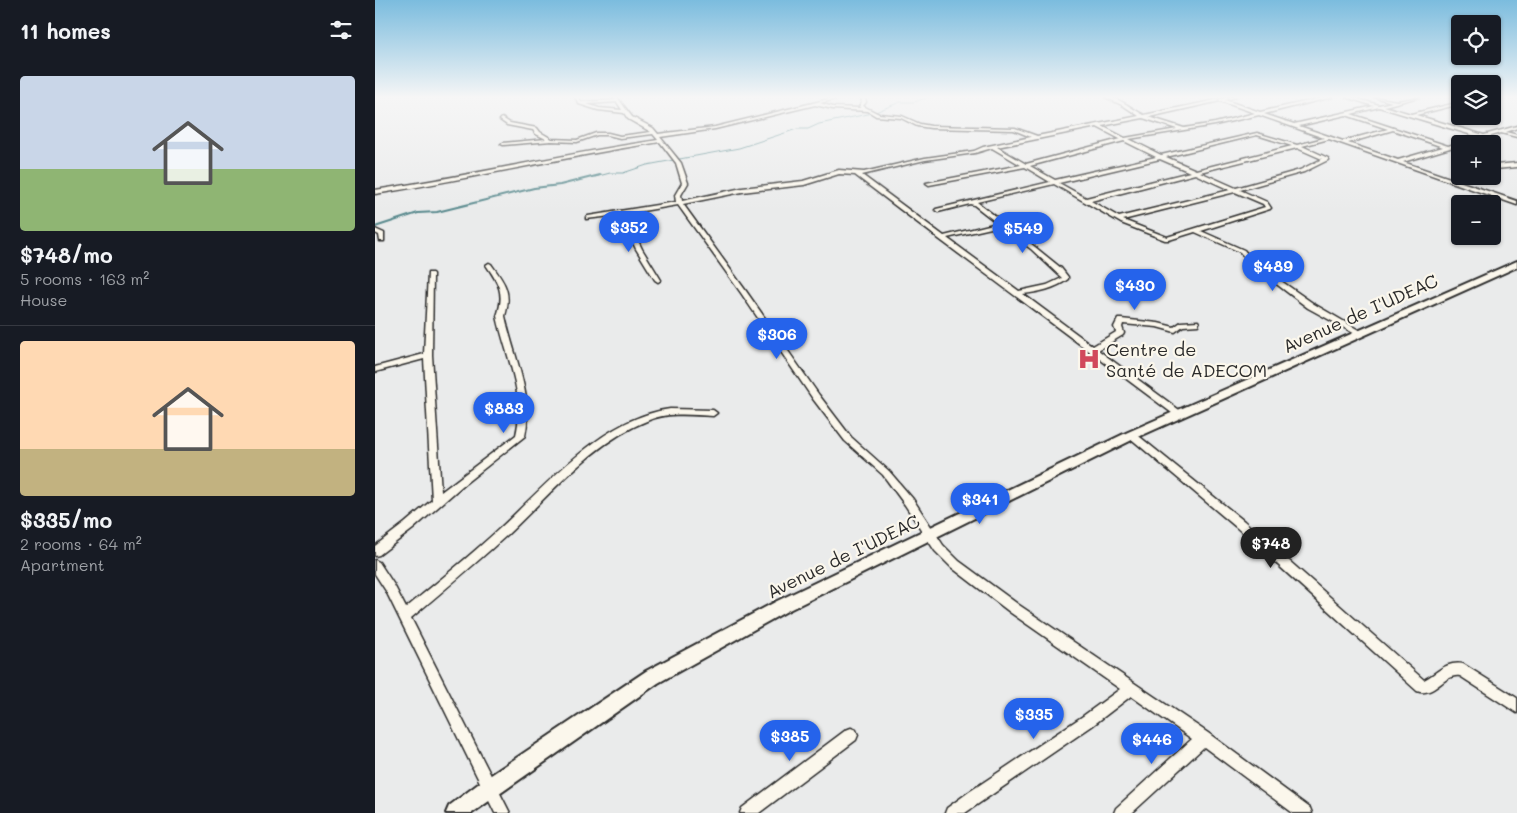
<!DOCTYPE html>
<meta charset="utf-8">
<style>
body{margin:0;font-family:Mali,sans-serif;background:#20242c;color:#f1f3f6;height:100vh;display:flex;flex-direction:column;font-size:19px;white-space:nowrap}
*{box-sizing:border-box;margin:0}
p{font-size:16px;color:#9ea1a6}
.icon{flex:none;width:28px;height:28px;fill:none;stroke:currentColor;stroke-width:2;stroke-linecap:round;stroke-linejoin:round}
.map{position:relative;flex:1;overflow:hidden}
.details{display:flex;flex-direction:column;background:#171b24;width:375px}
.details>*{flex:none}
.fabs{position:absolute;left:1076px;top:15px;display:grid;gap:10px}
.fabs a{display:grid;place-items:center;width:50px;height:50px;border-radius:5px;background:#171b24;box-shadow:0 1px 4px #0004;font-size:25px}
.price{position:absolute;translate:-50% -42px;padding:0 11px;border-radius:18px;background:#2563eb;color:#fff;font-size:16px;line-height:32px;filter:drop-shadow(0 1px 2px #0008)}
.price::after{content:'';position:absolute;left:50%;top:30px;width:15px;height:11px;margin-left:-8px;background:inherit;clip-path:polygon(0 0,100% 0,50% 100%)}
.price.current{background:#222;color:#fff}
ul{padding:0;list-style:none}
li{display:grid;align-content:center;gap:10px;height:265px;padding:0 20px}
li+li{border-top:1px solid #363941}
li span{display:grid;place-items:center;height:155px;border-radius:5px;color:#555}
li>.icon{margin-inline-start:auto}
span .icon{width:90px;height:90px;fill:#fffc;stroke-width:1}
li b{font-size:21px}
h2{display:flex;justify-content:space-between;align-items:center;height:60px;padding:0 20px;font-size:21px}
main{display:flex;flex:1;min-height:0}
.map>svg:first-child{display:block}
.lines{fill:none;stroke-linecap:round;stroke-linejoin:round}
.stream-far1{stroke:#59898d;stroke-width:1}
.stream{stroke:#59898d;stroke-width:2}
.minor-casing{stroke:#2b2b2b;stroke-width:3}
.major-casing{stroke:#2b2b2b;stroke-width:4}
.minor{fill:#fbf7ec;fill-rule:evenodd}
.major{fill:#fbf7ec;fill-rule:evenodd}
.labels{text-anchor:middle;dominant-baseline:central;stroke-width:4.5;stroke-linejoin:round;paint-order:stroke}
.street-label{font-size:18px;fill:#2b2b2b;stroke:#fbf7ec}
.poi-label{font-size:18px;fill:#2b2b2b;stroke:#fbf7ec;text-anchor:start}
</style>
<main>
<section class="details">
<h2>11 homes<svg class="icon" aria-label="filters" viewBox="0 0 24 24"><path d="M4 7h16M4 17h16"/><circle cx="9" cy="7" r="2"/><circle cx="15" cy="17" r="2"/></svg></h2>
<ul>
<li><span style="background:linear-gradient(#c9d6e8 60%,#8fb573 0)"><svg class="icon" aria-label="home" viewBox="0 0 24 24"><path d="M3 11l9-7 9 7M6 9v11h12V9"/></svg></span><div><b>$748/mo</b><p>5 rooms · 163 m²</p><p>House</p></div></li>
<li><span style="background:linear-gradient(#ffd9b3 70%,#c2b280 0)"><svg class="icon" aria-label="home" viewBox="0 0 24 24"><path d="M3 11l9-7 9 7M6 9v11h12V9"/></svg></span><div><b>$335/mo</b><p>2 rooms · 64 m²</p><p>Apartment</p></div></li>
</ul>
</section>
<div class="map">
<svg width="1142" height="813" viewBox="0 0 1142 813">
<rect width="100%" height="100%" fill="#eaebeb"/>
<filter id="ink" filterUnits="userSpaceOnUse"><feTurbulence type="fractalNoise" baseFrequency=".02" numOctaves="2"/><feDisplacementMap in="SourceGraphic" scale="10" xChannelSelector="R" yChannelSelector="G"/><feConvolveMatrix kernelMatrix="1 2 1 2 8 2 1 2 1" color-interpolation-filters="sRGB"/></filter>
<g filter="url(#ink)">
<g class="lines">
<path class="stream-far1" d="M 220,177 L 235,173 L 248,173 L 272,165 L 364,148 L 422,129 L 433,129 L 444,124 L 498,113 L 525,102 L 539,102 L 554,97"/>
<path class="stream" d="M 0,227 L 43,213 L 62,212 L 159,188 L 185,185 L 225,175"/>
<defs>
<g id="minor">
<path d="M 200,97 L 204,97 L 206,102 L 240,100 L 238,97 L 242,97 L 257,117 L 278,128 L 283,134 L 340,127 L 462,97 L 468,97 L 445,103 L 458,107 L 486,108 L 484,107 L 487,102 L 486,97 L 490,97 L 491,102 L 488,106 L 504,114 L 527,116 L 545,124 L 556,126 L 640,128 L 662,136 L 764,116 L 749,106 L 730,97 C 744,97 757,109 769,115 L 855,97 L 861,97 L 850,100 L 885,112 L 951,97 L 957,97 L 889,114 L 919,124 L 999,106 L 971,97 L 976,97 L 1004,105 L 1017,102 L 999,97 L 1022,101 L 1044,97 L 1009,106 L 1036,114 L 1085,102 L 1085,104 L 1041,115 L 1109,135 L 1142,126 L 1142,128 L 1131,132 L 1142,135 L 1142,137 L 1126,133 L 1090,144 L 1085,144 L 1085,145 L 1028,162 L 1142,201 L 1142,205 L 954,139 L 927,146 L 953,158 L 953,160 L 929,172 L 865,190 L 892,202 L 896,208 L 895,209 L 826,231 L 869,250 L 879,262 L 939,304 L 987,332 L 988,334 L 987,336 L 984,336 L 933,308 L 875,264 L 865,252 L 820,232 L 794,240 L 790,240 L 746,223 L 679,184 L 602,202 L 660,247 L 686,268 L 693,277 L 693,279 C 680,289 664,292 648,294 L 718,346 L 741,332 L 739,327 L 743,319 L 746,319 L 783,323 L 799,327 L 806,322 L 823,321 L 824,323 L 823,325 L 808,326 L 800,332 L 782,327 L 748,324 L 747,327 L 749,333 L 748,335 L 723,350 L 807,412 L 808,414 L 807,416 L 801,416 L 564,239 L 480,175 L 464,174 L 429,185 L 367,192 L 308,204 L 371,291 L 444,395 L 476,437 L 514,471 L 538,499 L 568,545 L 584,561 L 644,605 L 833,733 L 935,808 L 937,813 L 918,813 L 829,747 L 757,813 L 739,813 L 741,808 L 817,739 L 756,696 L 717,726 L 590,813 L 570,813 L 572,808 L 594,792 L 708,716 L 745,689 L 636,613 L 576,567 L 560,551 L 530,505 L 508,475 L 470,441 L 438,399 L 366,293 L 303,205 L 250,214 L 267,249 L 286,280 L 283,282 L 280,280 L 261,249 L 245,215 L 211,219 L 211,217 L 213,216 L 301,202 L 300,195 L 307,183 L 301,163 L 285,142 C 189,157 95,179 0,194 L 0,190 C 95,176 188,154 283,140 L 278,134 L 245,138 L 233,135 L 222,135 L 202,142 L 176,141 L 128,145 L 126,144 L 128,143 L 171,139 L 161,134 L 158,130 L 132,125 L 125,120 L 127,118 L 135,123 L 162,128 L 165,132 L 177,139 L 202,140 L 221,133 L 233,133 L 245,136 L 276,132 L 253,119 L 249,113 L 223,110 L 204,104 ZM 845,101 L 880,113 L 840,123 L 809,128 L 774,117 ZM 242,102 L 247,110 L 224,108 L 212,104 ZM 440,105 L 458,109 L 493,111 L 501,116 L 526,118 L 542,126 L 556,128 L 639,130 L 656,137 L 608,147 L 599,151 L 550,158 L 489,172 L 464,170 L 428,181 L 367,188 L 307,201 L 306,195 L 313,183 L 306,163 L 285,137 L 340,129 ZM 1004,107 L 1104,137 L 1073,146 L 976,114 ZM 884,115 L 949,138 L 922,145 L 882,133 L 786,155 L 754,139 L 840,125 ZM 971,115 L 1013,129 L 968,141 L 924,126 ZM 768,118 L 802,129 L 750,138 L 727,126 ZM 722,127 L 745,139 L 651,164 L 622,147 ZM 1018,130 L 1068,147 L 1023,160 L 973,143 ZM 882,135 L 917,146 L 821,170 L 791,157 ZM 749,141 L 781,157 L 680,180 L 655,166 ZM 617,148 L 646,165 L 551,183 L 554,185 L 650,167 L 675,182 L 561,209 L 560,210 L 563,212 L 595,204 L 599,205 L 622,223 L 569,236 L 487,175 L 550,160 L 600,153 ZM 922,148 L 947,159 L 925,170 L 861,188 L 825,172 ZM 785,159 L 815,172 L 711,198 L 684,183 ZM 820,174 L 855,190 L 744,217 L 716,201 ZM 860,192 L 888,204 L 890,207 L 792,237 L 748,220 ZM 625,226 L 656,249 L 687,278 L 672,285 L 644,291 L 572,238 Z"/>
<path d="M 1142,163 L 1142,167 L 1120,169 L 1118,167 L 1120,165 Z"/>
<path d="M 0,229 L 9,233 L 9,241 L 5,241 L 4,235 L 0,233 Z"/>
<path d="M 114,263 L 116,264 C 130,283 137,292 130,316 C 138,355 159,396 150,436 L 87,486 L 38,529 L 4,555 L 0,556 L 0,546 L 30,523 L 57,500 L 49,359 L 0,372 L 0,367 L 49,354 L 53,273 L 57,273 L 58,274 L 57,355 L 66,492 L 141,435 C 151,395 130,354 122,316 C 130,293 124,284 111,265 Z"/>
<path d="M 295,409 L 338,410 L 342,413 L 338,416 C 317,415 294,412 274,420 C 217,442 175,495 131,536 C 100,564 68,591 36,618 L 135,813 L 120,813 L 11,591 L 0,574 L 0,560 L 4,562 L 19,585 L 31,608 C 62,582 94,557 124,529 C 172,485 227,418 295,409 Z"/>
<path d="M 757,432 L 760,433 L 869,521 L 1049,680 C 1063,673 1070,661 1088,664 L 1142,698 L 1142,713 L 1085,676 C 1069,673 1059,698 1042,691 L 861,527 L 754,437 L 752,435 L 754,433 Z"/>
<path d="M 476,728 L 481,730 L 483,735 L 481,740 L 384,813 L 365,813 L 367,808 L 471,730 Z"/>
</g>
<path id="major" d="M 1142,261 L 1142,267 L 761,438 L 412,611 L 283,683 L 97,813 L 71,813 L 74,806 L 107,781 L 271,671 L 402,601 L 753,432 Z"/>
</defs>
<use href="#minor" class="minor-casing"/>
<use href="#major" class="major-casing"/>
<use href="#minor" class="minor"/>
<use href="#major" class="major"/>
</g>
</g>
<linearGradient id="sky" x2="0" y2="1"><stop stop-color="#7bbcde"/><stop offset="0.46" stop-color="#f6f6f6"/><stop offset="1" stop-color="#f6f6f6" stop-opacity="0"/></linearGradient>
<rect width="1142" height="211" fill="url(#sky)"/>
<defs>
<symbol id="hospital-bare" viewBox="-9 -9 18 18"><path d="M-5-5h3v3.5h4V-5h3V5h-3V1.5h-4V5h-3Z" fill="#d1495b" stroke="#fbf7ec" stroke-width="2.5" paint-order="stroke"/></symbol>
</defs>
<g fill-rule="evenodd">
<use href="#hospital-bare" x="698" y="343" width="32" height="32"/>
</g>
<g class="labels">
<g class="street-label">
<text transform="translate(985 313) rotate(-24)">Avenue de I'UDEAC</text>
<text transform="translate(468 556) rotate(-26)">Avenue de I'UDEAC</text>
</g>
<g class="poi-label">
<text x="731" y="349">Centre de<tspan x="731" dy="21">Santé de ADECOM</tspan></text>
</g>
</g>
</svg>
<div class="fabs">
<a><svg class="icon" aria-label="locate" viewBox="0 0 24 24"><circle cx="12" cy="12" r="6"/><path d="M12 2v4M12 18v4M2 12h4M18 12h4"/></svg></a>
<a><svg class="icon" aria-label="layers" viewBox="0 0 24 24"><path d="M12 4l9 5-9 5-9-5zM3 14l9 5 9-5"/></svg></a>
<a>+</a>
<a>−</a>
</div>
<b class="price" style="left:254px;top:253px">$352</b>
<b class="price" style="left:648px;top:254px">$549</b>
<b class="price" style="left:898px;top:292px">$489</b>
<b class="price" style="left:760px;top:311px">$430</b>
<b class="price" style="left:402px;top:360px">$306</b>
<b class="price" style="left:129px;top:434px">$883</b>
<b class="price" style="left:605px;top:525px">$341</b>
<b class="price current" style="left:896px;top:569px">$748</b>
<b class="price" style="left:659px;top:740px">$335</b>
<b class="price" style="left:415px;top:762px">$385</b>
<b class="price" style="left:777px;top:765px">$446</b>
</div>
</main>
